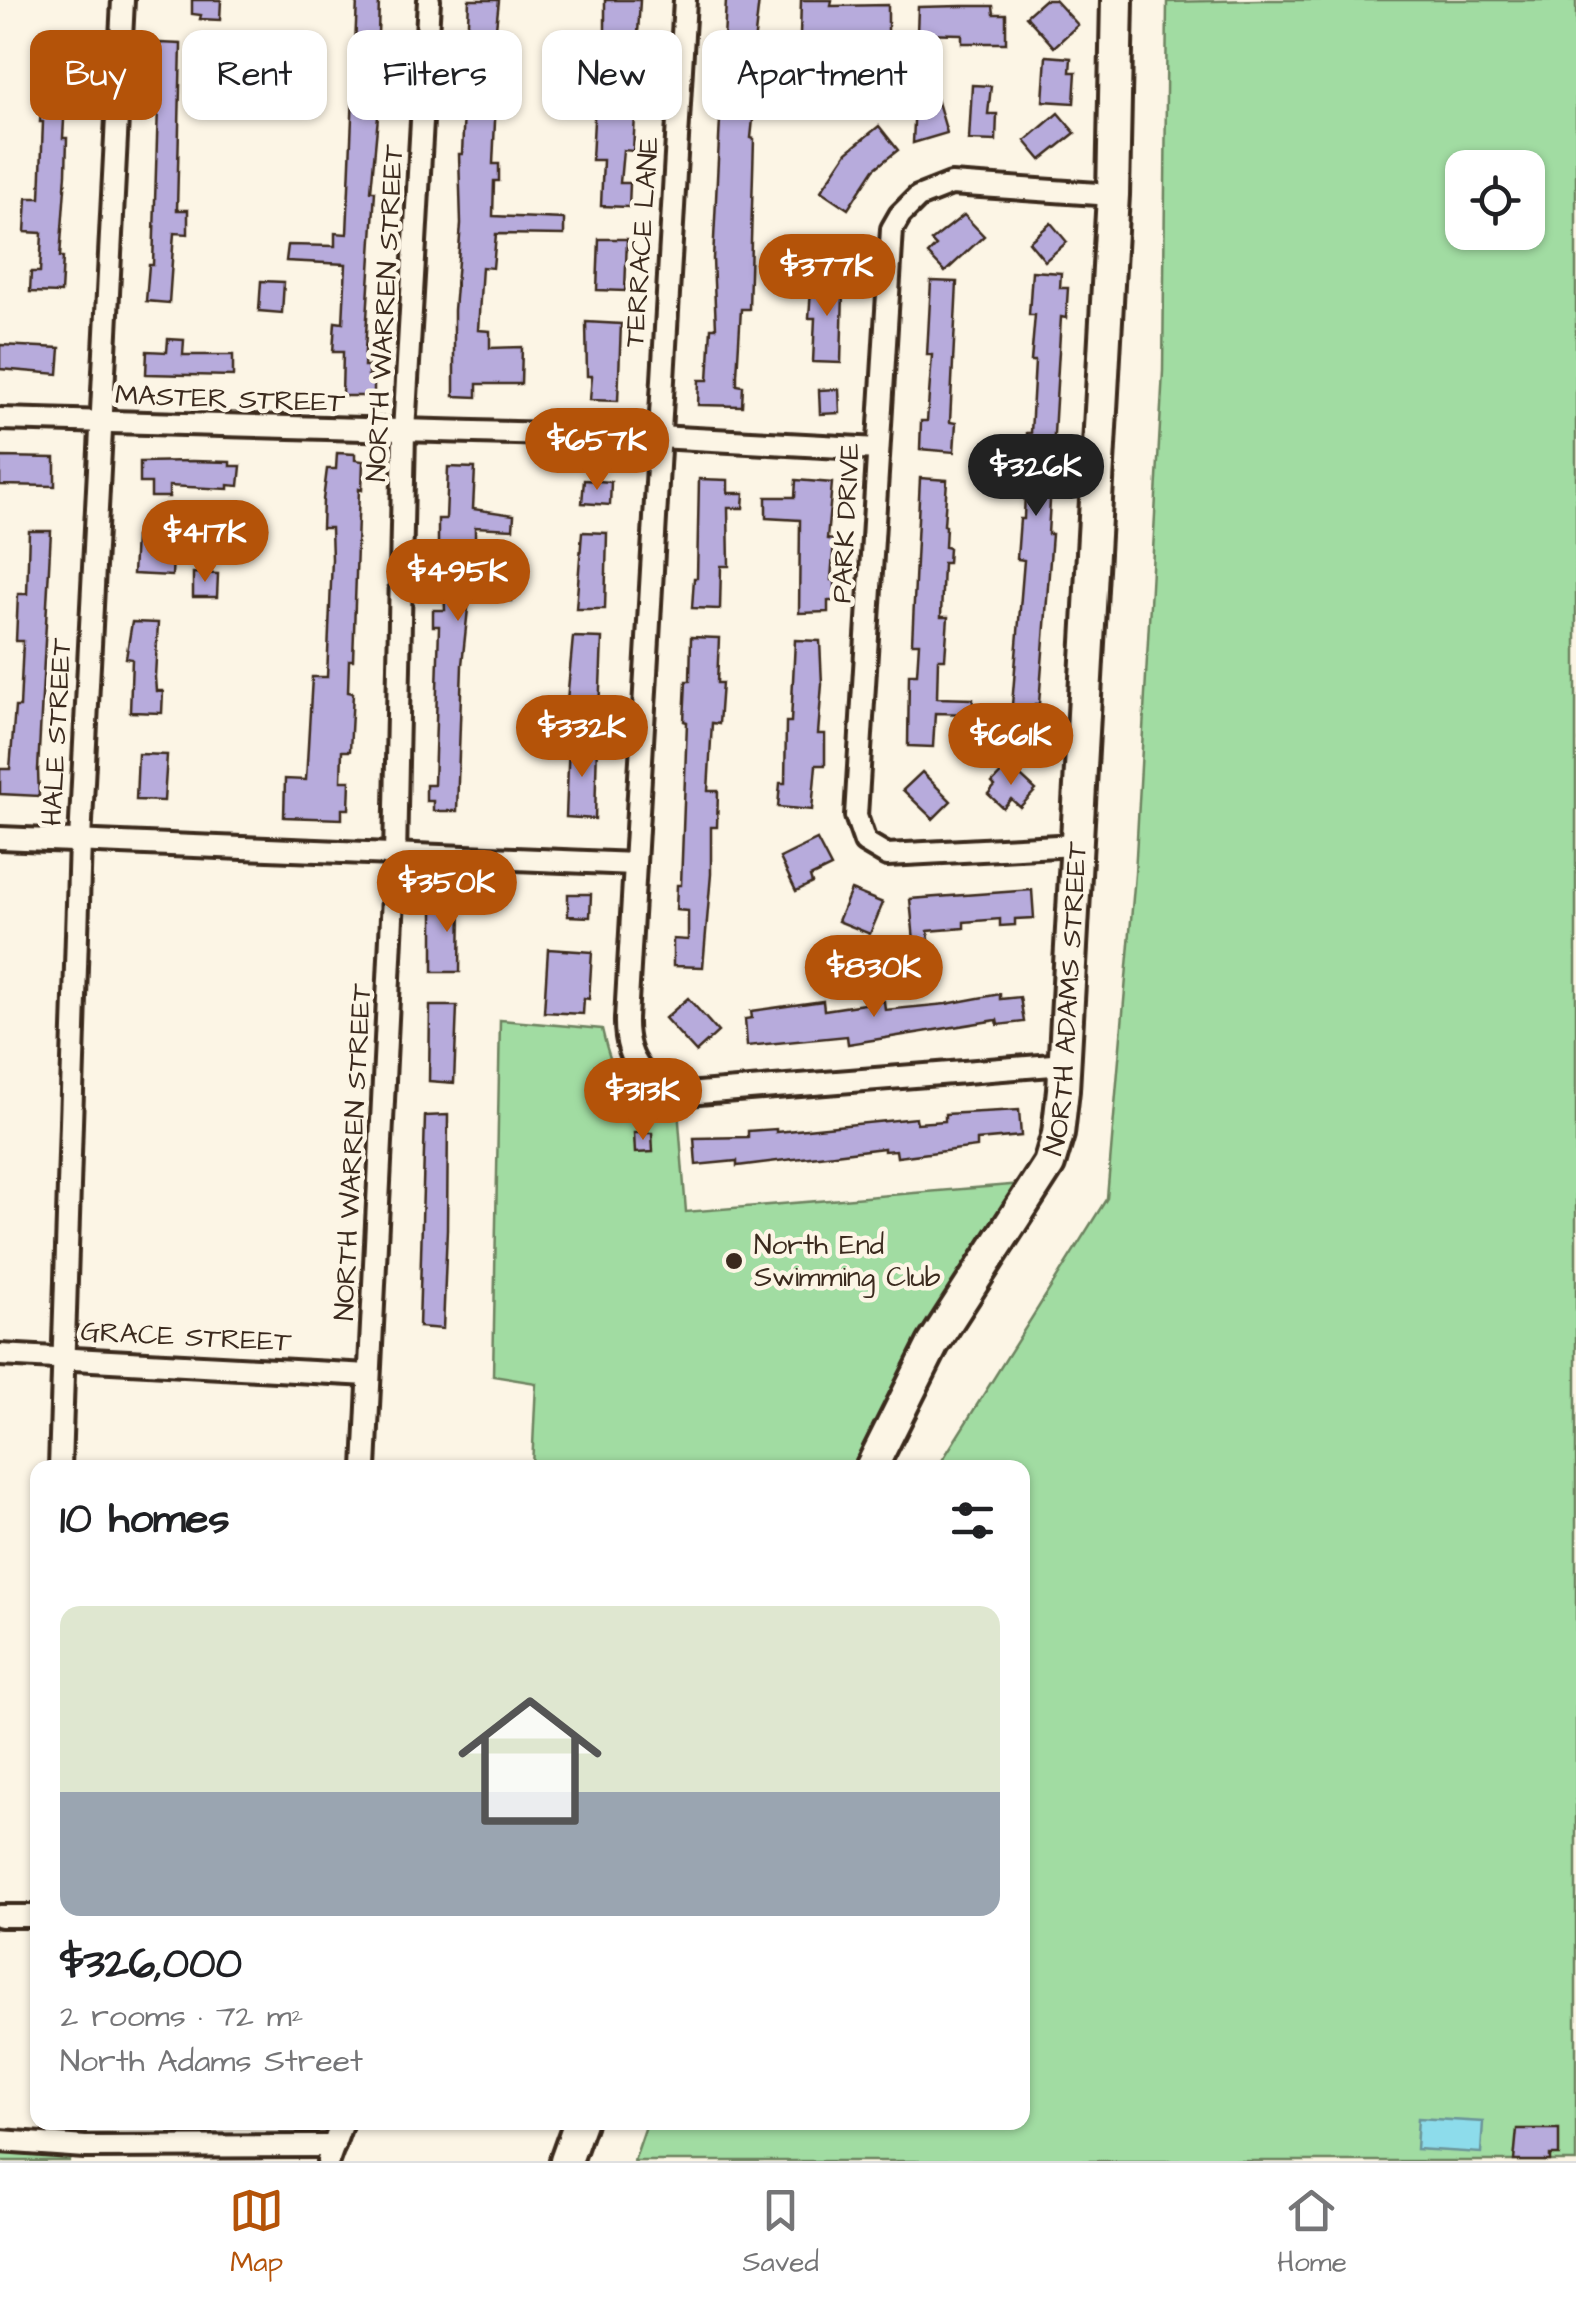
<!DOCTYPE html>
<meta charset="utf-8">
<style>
body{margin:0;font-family:"Architects Daughter",sans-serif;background:#f6f6f6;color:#202124;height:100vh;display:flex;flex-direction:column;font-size:38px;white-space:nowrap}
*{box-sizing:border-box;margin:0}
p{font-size:32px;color:#757577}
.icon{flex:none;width:55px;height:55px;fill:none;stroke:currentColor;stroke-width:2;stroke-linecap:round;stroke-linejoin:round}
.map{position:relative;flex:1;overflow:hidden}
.sheet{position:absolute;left:30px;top:1460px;width:1000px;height:670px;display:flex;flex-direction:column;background:#fff;border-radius:20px;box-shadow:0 2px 8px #0004}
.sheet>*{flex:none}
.hud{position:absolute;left:30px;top:30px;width:1000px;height:90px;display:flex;gap:20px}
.fabs{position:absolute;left:1445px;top:150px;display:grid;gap:20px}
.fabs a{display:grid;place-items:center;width:100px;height:100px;border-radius:20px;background:#fff;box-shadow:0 2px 8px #0004;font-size:50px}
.price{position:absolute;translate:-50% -85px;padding:0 22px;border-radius:35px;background:#b45309;color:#fff;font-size:32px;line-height:65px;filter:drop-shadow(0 2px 5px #0008)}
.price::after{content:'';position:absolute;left:50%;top:60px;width:30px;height:22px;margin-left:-15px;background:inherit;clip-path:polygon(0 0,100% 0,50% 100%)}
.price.selected{background:#222;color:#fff}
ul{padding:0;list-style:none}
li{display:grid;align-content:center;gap:20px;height:530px;padding:0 30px}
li+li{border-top:2px solid #e0e0e0}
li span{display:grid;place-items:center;height:310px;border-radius:20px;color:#555}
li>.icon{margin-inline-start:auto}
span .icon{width:180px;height:180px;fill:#fffc;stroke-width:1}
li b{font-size:42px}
h2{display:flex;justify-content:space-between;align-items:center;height:120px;padding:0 30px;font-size:42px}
.pill{padding:0 35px;border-radius:20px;background:#fff;box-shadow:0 2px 8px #0004;font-size:35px;line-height:90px}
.pill.selected{background:#b45309;color:#fff}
.tab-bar{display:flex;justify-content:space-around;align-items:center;height:140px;border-top:2px solid #e0e0e0;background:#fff;font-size:28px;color:#757577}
.tab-bar a{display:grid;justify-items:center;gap:5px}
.tab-bar .selected{color:#b45309}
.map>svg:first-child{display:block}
.green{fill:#a1dca2;stroke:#6e8360;stroke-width:2.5;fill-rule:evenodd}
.water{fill:#8ddceb;stroke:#6c9599;stroke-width:2.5}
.building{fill:#b7abdc;stroke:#3b2a1e;stroke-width:2.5}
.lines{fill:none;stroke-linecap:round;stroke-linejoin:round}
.street-casing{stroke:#3b2a1e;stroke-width:28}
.secondary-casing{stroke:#3b2a1e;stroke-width:38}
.street{stroke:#fcf5e5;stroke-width:20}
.secondary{stroke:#fcf5e5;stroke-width:30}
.poi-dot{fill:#3b2a1e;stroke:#fcf5e5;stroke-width:4}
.labels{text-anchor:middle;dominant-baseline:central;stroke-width:9;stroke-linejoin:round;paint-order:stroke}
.street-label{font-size:28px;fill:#3b2a1e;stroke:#fcf5e5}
.poi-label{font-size:28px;fill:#3b2a1e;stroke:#fcf5e5;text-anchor:start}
</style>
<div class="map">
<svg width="1576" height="2161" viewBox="0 0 1576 2161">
<rect width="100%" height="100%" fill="#fcf5e5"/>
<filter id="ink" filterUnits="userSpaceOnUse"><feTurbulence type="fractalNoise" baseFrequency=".01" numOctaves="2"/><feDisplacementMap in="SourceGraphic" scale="20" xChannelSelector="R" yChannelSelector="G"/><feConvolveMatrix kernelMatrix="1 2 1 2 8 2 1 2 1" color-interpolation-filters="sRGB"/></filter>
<g filter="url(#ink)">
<g class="green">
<path d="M 1260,0 L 1576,0 L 1576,2161 L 634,2161 L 647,2123 L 1022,2122 L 1022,1468 L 938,1467 L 1107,1198 L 1135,874 L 1163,371 L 1167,2 ZM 1462,168 L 1528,168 L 1528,232 L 1462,232 Z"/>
<path d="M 500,1020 L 602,1029 C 613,1077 625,1103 678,1109 L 686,1212 L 1023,1184 L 860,1467 L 532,1467 L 536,1383 L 493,1376 Z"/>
<path d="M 0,2151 L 71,2155 L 69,2161 L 0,2161 Z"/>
</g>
<path class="water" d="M 1418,2118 L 1483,2122 L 1481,2153 L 1416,2149 Z"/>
<g class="building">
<path d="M 192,0 L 221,0 L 220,20 L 200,19 L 201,15 L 192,14 Z"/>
<path d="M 357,0 L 379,0 L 376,105 L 379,106 L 371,191 L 375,191 L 364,366 L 368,366 L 368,375 L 374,375 L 374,396 L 342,396 L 343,352 L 333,352 L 335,322 L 343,323 L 346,264 L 286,261 L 288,245 L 335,246 L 335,233 L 347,234 Z"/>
<path d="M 469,0 L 499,0 L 492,65 L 494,76 L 502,76 L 501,100 L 496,100 L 493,164 L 499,164 L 499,181 L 494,181 L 493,216 L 564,219 L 564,235 L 496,234 L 493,268 L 482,267 L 478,330 L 490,331 L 490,348 L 522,347 L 521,384 L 477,384 L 477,397 L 454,396 L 454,310 L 461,224 L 459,154 L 462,154 Z"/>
<path d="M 605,0 L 640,0 L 636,67 L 628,67 L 626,98 L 636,98 L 633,151 L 623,150 L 620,183 L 630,183 L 629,207 L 601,206 L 603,160 L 592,160 L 595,100 L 587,100 L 588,85 L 610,86 L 610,43 L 605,43 Z"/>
<path d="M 726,0 L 759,0 L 754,44 L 761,45 L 751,138 L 754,139 L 749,309 L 741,309 L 737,375 L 737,385 L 743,386 L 742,406 L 698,405 L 699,380 L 708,380 L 711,328 L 716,328 L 713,259 Z"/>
<path d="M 801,0 L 832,0 L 831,6 L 888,5 L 888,36 L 800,35 Z"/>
<path d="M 1044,0 L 1055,0 L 1078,25 L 1054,47 L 1026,16 Z"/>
<path d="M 962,6 L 993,6 L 994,14 L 1006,14 L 1006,43 L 962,43 L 962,34 L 917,33 L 918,7 Z"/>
<path d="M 160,43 L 181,44 L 177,210 L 188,210 L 188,234 L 174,233 L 169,303 L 146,301 L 149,265 L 153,265 Z"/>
<path d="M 44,48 L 68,49 L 63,138 L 67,138 L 66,174 L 60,257 L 63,257 L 61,293 L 30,292 L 31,272 L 40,272 L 42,233 L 25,232 L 27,198 L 40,198 L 43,122 L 40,122 Z"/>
<path d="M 1046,56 L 1071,58 L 1070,72 L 1076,72 L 1074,103 L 1043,101 Z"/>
<path d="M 972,85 L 991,86 L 988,114 L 997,114 L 996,141 L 969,140 Z"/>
<path d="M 936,95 L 947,133 L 913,143 L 915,102 Z"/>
<path d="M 1058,113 L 1075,133 L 1041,160 L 1025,141 Z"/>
<path d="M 879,126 L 898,150 L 874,169 L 848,209 L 821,191 L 847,152 Z"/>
<path d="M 964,215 L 984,236 L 945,272 L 928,254 L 936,246 L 931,241 Z"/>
<path d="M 1051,223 L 1067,242 L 1045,261 L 1029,242 Z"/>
<path d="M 599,239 L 627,239 L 625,291 L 597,290 Z"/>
<path d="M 1032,271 L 1061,273 L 1060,288 L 1068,288 L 1066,318 L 1061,317 L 1048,534 L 1052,534 L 1039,704 L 1035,704 L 1034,733 L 1041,733 L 1040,762 L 1003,761 L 1005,716 L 1011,717 L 1024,560 L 1017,559 L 1020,519 L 1024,519 L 1027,433 L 1031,433 L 1035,361 L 1031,361 L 1035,315 L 1029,315 Z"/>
<path d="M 812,274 L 836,276 L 835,290 L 843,291 L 841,363 L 813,362 L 815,318 L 809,318 Z"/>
<path d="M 261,281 L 284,282 L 282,313 L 259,311 Z"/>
<path d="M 931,281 L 957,282 L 950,422 L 956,423 L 954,452 L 920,449 L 921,421 L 927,421 L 932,355 L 927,355 Z"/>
<path d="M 586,322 L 621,324 L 618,401 L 590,400 L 592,376 L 587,376 Z"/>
<path d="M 168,339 L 184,340 L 183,355 L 233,355 L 233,376 L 146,374 L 147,351 L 167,352 Z"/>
<path d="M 0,345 L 60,348 L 58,374 L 0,369 Z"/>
<path d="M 839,389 L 840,413 L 820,414 L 819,390 Z"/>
<path d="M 337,453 L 355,454 L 355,460 L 363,461 L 362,490 L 359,489 L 353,660 L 349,660 L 348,692 L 353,693 L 350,751 L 342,751 L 341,781 L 350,781 L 349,809 L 342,809 L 342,819 L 284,817 L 285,779 L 306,780 L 312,677 L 327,677 L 332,559 L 331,528 L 322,528 L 323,500 L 327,469 L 336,469 Z"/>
<path d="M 0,457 L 55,458 L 55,486 L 0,485 Z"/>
<path d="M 192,461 L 230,462 L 230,466 L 241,466 L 239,486 L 228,485 L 228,489 L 169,486 L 169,497 L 151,497 L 151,483 L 140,483 L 140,462 Z"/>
<path d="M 448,467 L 475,468 L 473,509 L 514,515 L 513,529 L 475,527 L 475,546 L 469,546 L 471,578 L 513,584 L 512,601 L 469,599 L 462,665 L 457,811 L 433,811 L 433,801 L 426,801 L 426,785 L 434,785 L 439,626 L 433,626 L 433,610 L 445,610 L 442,545 L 438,545 L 438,519 L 446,519 Z"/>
<path d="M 920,478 L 947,480 L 944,525 L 946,526 L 945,547 L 949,548 L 948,563 L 943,563 L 941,617 L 948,617 L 945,659 L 938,659 L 937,698 L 973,699 L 972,714 L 935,713 L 933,747 L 908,746 L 909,674 L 917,674 L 919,643 L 912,643 Z"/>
<path d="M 699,479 L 728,480 L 728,493 L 744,493 L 743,508 L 728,508 L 729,566 L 721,566 L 720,609 L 692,608 L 694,578 L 697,578 Z"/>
<path d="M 584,480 L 611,482 L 610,505 L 582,503 Z"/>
<path d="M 796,480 L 832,483 L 827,539 L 834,540 L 831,580 L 835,580 L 835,601 L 828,601 L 828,612 L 799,613 L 800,520 L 766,518 L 766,497 L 795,497 Z"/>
<path d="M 29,531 L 51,531 L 38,770 L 39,796 L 0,794 L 0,769 L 10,769 L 15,707 L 20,707 L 23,641 L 16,641 L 18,594 L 27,594 Z"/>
<path d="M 582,532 L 607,533 L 605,609 L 576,609 Z"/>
<path d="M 135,537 L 162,538 L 161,555 L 173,556 L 172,576 L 133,574 Z"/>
<path d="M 193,573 L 218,574 L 217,597 L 193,597 Z"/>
<path d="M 132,622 L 158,623 L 155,677 L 156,691 L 163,691 L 162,713 L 130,712 L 132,659 L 126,658 Z"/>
<path d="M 573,637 L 602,638 L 599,712 L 566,711 Z"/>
<path d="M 691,637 L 719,638 L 717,683 L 722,683 L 719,724 L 712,723 L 708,791 L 718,791 L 717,827 L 711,827 L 711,874 L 703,967 L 673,966 L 673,939 L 688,940 L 688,911 L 676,910 L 677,885 L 681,885 L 687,722 L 684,721 L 686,681 L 690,681 Z"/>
<path d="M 795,640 L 820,641 L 822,684 L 818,734 L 825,734 L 825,765 L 816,765 L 812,810 L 778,807 L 780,783 L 785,783 L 786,722 L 791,722 Z"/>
<path d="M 569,741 L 597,742 L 595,819 L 566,817 Z"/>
<path d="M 138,754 L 167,755 L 164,801 L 136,800 Z"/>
<path d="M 1009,765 L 1036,790 L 1020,807 L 1011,799 L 1003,808 L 988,794 L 995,786 L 992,783 Z"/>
<path d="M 922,772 L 951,801 L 933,819 L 903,790 Z"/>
<path d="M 817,840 L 831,867 L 810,877 L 812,883 L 796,891 L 780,858 Z"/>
<path d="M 851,890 L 883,903 L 870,934 L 838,921 Z"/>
<path d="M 1032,890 L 1034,918 L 1015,919 L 1015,925 L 1000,926 L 1000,919 L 964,922 L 964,928 L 928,931 L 929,940 L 914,941 L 910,899 Z"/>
<path d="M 568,894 L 591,894 L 590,917 L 568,916 Z"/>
<path d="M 461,897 L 460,972 L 433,972 L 433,898 Z"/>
<path d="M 548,949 L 592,952 L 589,999 L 584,998 L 583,1014 L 544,1012 Z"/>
<path d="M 1000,994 L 1000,999 L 1020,997 L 1024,1022 L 998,1025 L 997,1020 L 848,1044 L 847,1036 L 747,1046 L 745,1019 L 752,1018 L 751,1011 L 823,1001 L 824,1010 L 884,1001 L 885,1010 L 946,1004 Z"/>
<path d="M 688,998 L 718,1032 L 696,1052 L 665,1018 Z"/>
<path d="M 430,1006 L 457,1006 L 454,1083 L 429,1081 Z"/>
<path d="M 1019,1110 L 1021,1136 L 977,1140 L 977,1147 L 897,1157 L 896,1150 L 884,1151 L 884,1148 L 737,1166 L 737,1161 L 696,1165 L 694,1138 L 748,1137 L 748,1131 L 776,1129 L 776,1132 L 916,1118 L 917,1123 L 945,1121 L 945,1114 Z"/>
<path d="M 448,1115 L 447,1229 L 443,1329 L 419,1327 L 425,1116 Z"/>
<path d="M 634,1133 L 652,1133 L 653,1152 L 635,1153 Z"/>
<path d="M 1517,2129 L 1559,2129 L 1559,2155 L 1550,2155 L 1550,2161 L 1514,2161 Z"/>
</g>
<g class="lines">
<defs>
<g id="street">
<path d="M 685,0 L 626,1019 C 625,1060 645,1086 686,1094 L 1065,1064"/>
<path d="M 0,419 L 658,437 L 878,449"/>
<path d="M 0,838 L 635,864"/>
<path d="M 1076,845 L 887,855 L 865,842 L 856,816 L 892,229 L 900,215 L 918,197 L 951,184 L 1113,195"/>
<path d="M 0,1355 L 369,1375"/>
<path d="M 60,1468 L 80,841 L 123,0"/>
<path d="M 365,1468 L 395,856 L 404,432 L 429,0"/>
<path d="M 0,1916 L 38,1916"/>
<path d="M 0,2141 L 85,2147 L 334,2146"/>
<path d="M 328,2161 L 342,2122"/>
</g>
<g id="secondary">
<path id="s1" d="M 871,1468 L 933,1344 L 1049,1164 L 1058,1134 L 1063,1090 L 1113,195 L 1117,0"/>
<path d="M 566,2161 L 580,2122"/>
</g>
</defs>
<use href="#street" class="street-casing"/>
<use href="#secondary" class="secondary-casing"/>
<use href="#street" class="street"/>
<use href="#secondary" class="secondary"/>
</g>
</g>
<circle class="poi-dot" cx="734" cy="1261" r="10"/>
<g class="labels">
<g class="street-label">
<text transform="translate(642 242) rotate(-86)">TERRACE LANE</text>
<text transform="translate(385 313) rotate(-87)">NORTH WARREN STREET</text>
<text transform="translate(230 399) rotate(2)">MASTER STREET</text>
<text transform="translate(846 523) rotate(-87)">PARK DRIVE</text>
<text transform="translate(57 732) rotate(-87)">HALE STREET</text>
<text stroke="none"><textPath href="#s1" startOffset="520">NORTH ADAMS STREET</textPath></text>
<text transform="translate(353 1152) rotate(-87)">NORTH WARREN STREET</text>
<text transform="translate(186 1337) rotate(3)">GRACE STREET</text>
</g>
<g class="poi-label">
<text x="754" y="1245">North End<tspan x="754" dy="32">Swimming Club</tspan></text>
</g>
</g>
</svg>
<div class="fabs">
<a><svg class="icon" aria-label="locate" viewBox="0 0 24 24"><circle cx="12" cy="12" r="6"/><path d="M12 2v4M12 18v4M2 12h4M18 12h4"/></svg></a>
</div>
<b class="price" style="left:827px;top:319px">$377K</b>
<b class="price" style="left:597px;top:493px">$657K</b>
<b class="price selected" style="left:1036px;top:519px">$326K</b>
<b class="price" style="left:205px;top:585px">$417K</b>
<b class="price" style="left:458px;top:624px">$495K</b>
<b class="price" style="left:582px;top:780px">$332K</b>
<b class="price" style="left:1011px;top:788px">$661K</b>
<b class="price" style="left:447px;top:935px">$350K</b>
<b class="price" style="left:874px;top:1020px">$830K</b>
<b class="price" style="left:643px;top:1143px">$313K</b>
<div class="hud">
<a class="pill selected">Buy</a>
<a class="pill">Rent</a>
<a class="pill">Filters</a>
<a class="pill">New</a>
<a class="pill">Apartment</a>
</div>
<section class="sheet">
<h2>10 homes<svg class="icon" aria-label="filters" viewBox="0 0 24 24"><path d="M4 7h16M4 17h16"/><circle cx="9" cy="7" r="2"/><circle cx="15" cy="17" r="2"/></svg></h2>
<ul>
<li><span style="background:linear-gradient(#dfe7d0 60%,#9aa5b1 0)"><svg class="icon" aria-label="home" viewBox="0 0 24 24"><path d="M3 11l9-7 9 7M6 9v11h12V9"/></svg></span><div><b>$326,000</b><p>2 rooms · 72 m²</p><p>North Adams Street</p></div></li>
</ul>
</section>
</div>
<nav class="tab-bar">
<a class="selected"><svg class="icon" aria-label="map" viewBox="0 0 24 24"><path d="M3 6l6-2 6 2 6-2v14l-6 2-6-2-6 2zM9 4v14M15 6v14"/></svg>Map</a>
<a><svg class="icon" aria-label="saved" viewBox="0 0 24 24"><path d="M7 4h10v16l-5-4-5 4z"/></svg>Saved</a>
<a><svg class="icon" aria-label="home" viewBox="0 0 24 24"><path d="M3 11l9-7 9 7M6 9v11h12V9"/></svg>Home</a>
</nav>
